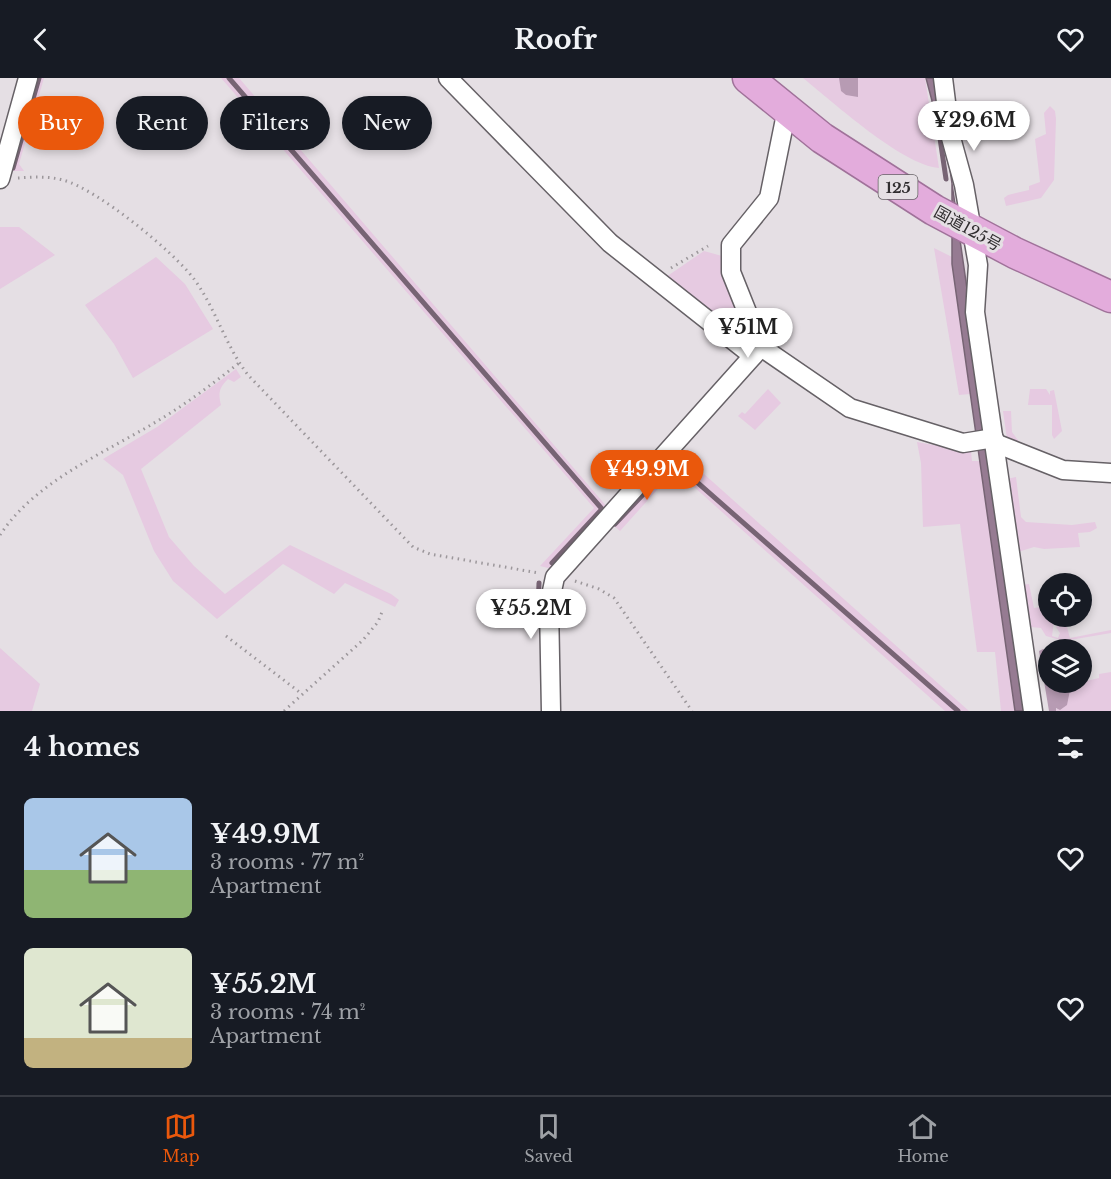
<!DOCTYPE html>
<meta charset="utf-8">
<style>
body{margin:0;font-family:"Libre Baskerville","Noto Sans JP",serif;background:#242831;color:#f1f3f6;height:100vh;display:flex;flex-direction:column;font-size:22px;white-space:nowrap}
*{box-sizing:border-box;margin:0}
p{font-size:20px;color:#9ea1a6}
.icon{flex:none;width:33px;height:33px;fill:none;stroke:currentColor;stroke-width:2;stroke-linecap:round;stroke-linejoin:round}
.map{position:relative;height:633px;overflow:hidden}
.drawer{display:flex;flex-direction:column;background:#171b24;flex:1}
.drawer>*{flex:none}
.guide{position:absolute;left:18px;top:18px;width:600px;height:54px;display:flex;gap:12px}
.fabs{position:absolute;left:1038px;top:495px;display:grid;gap:12px}
.fabs a{display:grid;place-items:center;width:54px;height:54px;border-radius:50%;background:#171b24;box-shadow:0 3px 9px #0003;font-size:30px}
.price{position:absolute;translate:-50% -51px;padding:0 14px;border-radius:21px;background:#fff;color:#222;font-size:20px;line-height:39px;filter:drop-shadow(0 2px 3px #0008)}
.price::after{content:'';position:absolute;left:50%;top:36px;width:18px;height:14px;margin-left:-9px;background:inherit;clip-path:polygon(0 0,100% 0,50% 100%)}
.price.current{background:#ea580c;color:#fff}
ul{padding:0;list-style:none}
li{display:flex;align-items:center;gap:18px;height:150px;padding:0 24px}
li span{display:grid;place-items:center;flex:none;width:168px;height:120px;border-radius:9px;color:#555}
li>.icon{margin-inline-start:auto}
span .icon{width:72px;height:72px;fill:#fffc;stroke-width:1}
li b{font-size:26px}
h2{display:flex;justify-content:space-between;align-items:center;height:72px;padding:0 24px;font-size:26px}
.pill{padding:0 21px;border-radius:27px;background:#171b24;box-shadow:0 3px 9px #0003;font-size:21px;line-height:54px}
.pill.current{background:#ea580c;color:#fff}
header{display:flex;justify-content:space-between;align-items:center;height:78px;padding:0 24px;background:#171b24;font-size:27px;font-weight:700}
.dock{display:flex;justify-content:space-around;align-items:center;height:84px;border-top:2px solid #363941;background:#171b24;font-size:16px;color:#9ea1a6}
.dock a{display:grid;justify-items:center;gap:3px}
.dock .current{color:#ea580c}
.map>svg:first-child{display:block}
.green{fill:#e6cae1}
.forest{fill:#b79bb3}
.water{fill:#967b92;stroke:#776474;stroke-width:1.5}
.lines{fill:none;stroke-linecap:round;stroke-linejoin:round}
.stream{stroke:#776474;stroke-width:5}
.minor-casing{stroke:#666166;stroke-width:21}
.trunk-casing{stroke:#a0729a;stroke-width:33}
.path{stroke:#9c979b;stroke-width:3;stroke-dasharray:1.5 4.5;stroke-linecap:butt}
.minor{stroke:#fff;stroke-width:18}
.trunk{stroke:#e3acdc;stroke-width:30}
.labels{text-anchor:middle;dominant-baseline:central;stroke-width:6;stroke-linejoin:round;paint-order:stroke}
.shield{fill:#e5dfe4;stroke:#666265;stroke-width:1.5}
.shield-label{font-size:15px;font-weight:bold;fill:#302d2f}
.street-label{font-size:16px;fill:#302d2f;stroke:#e5dfe4}
</style>
<header><svg class="icon" aria-label="back" viewBox="0 0 24 24"><path d="M15 5l-7 7 7 7"/></svg>Roofr<svg class="icon" aria-label="heart" viewBox="0 0 24 24"><path d="M12 20l-8-8c-3-5 5-10 8-4 3-6 11-1 8 4z"/></svg></header>
<div class="map">
<svg width="1111" height="633" viewBox="0 0 1111 633">
<rect width="100%" height="100%" fill="#e5dfe4"/>
<g class="green">
<path d="M 32,0 L 44,0 L 19,86 L 24,93 L 9,93 Z"/>
<path d="M 221,0 L 239,0 L 608,430 L 552,491 L 540,488 L 594,430 Z"/>
<path d="M 803,0 L 925,0 L 939,90 C 902,87 833,24 803,0 Z"/>
<path d="M 1050,28 L 1055,33 L 1056,41 L 1054,102 L 1041,120 L 1006,128 L 1004,120 L 1008,117 L 1029,112 L 1029,108 L 1040,104 L 1035,61 L 1046,56 L 1044,35 Z"/>
<path d="M 0,149 L 19,149 L 55,177 L 0,211 Z"/>
<path d="M 934,170 L 952,179 L 970,316 L 959,317 Z"/>
<path d="M 704,173 L 722,178 L 750,265 L 666,199 Z"/>
<path d="M 156,179 L 185,206 L 213,251 L 133,300 L 114,266 L 85,227 Z"/>
<path d="M 236,291 L 241,299 L 234,304 L 228,301 C 219,310 218,315 221,327 L 141,391 L 169,459 L 194,488 L 225,516 L 290,467 L 391,516 L 399,522 L 395,529 L 345,505 L 334,516 L 283,486 L 217,541 L 173,503 L 154,473 L 123,397 L 103,381 L 157,349 Z"/>
<path d="M 768,311 L 781,325 L 755,352 L 738,338 L 742,334 L 745,336 Z"/>
<path d="M 1030,311 L 1046,311 L 1050,317 L 1050,313 L 1054,312 L 1062,353 L 1054,361 L 1052,357 L 1052,327 L 1028,327 Z"/>
<path d="M 1003,333 L 1011,333 L 1012,354 L 1023,369 L 1008,368 Z"/>
<path d="M 917,364 L 971,374 L 972,383 L 980,383 L 1015,633 L 1001,633 L 995,574 L 977,574 L 960,446 L 923,449 L 921,385 Z"/>
<path d="M 672,376 L 685,379 L 969,633 L 945,633 L 675,392 L 620,453 L 611,445 Z"/>
<path d="M 1016,399 L 1021,439 L 1026,444 L 1072,447 L 1095,444 L 1097,450 L 1090,454 L 1078,455 L 1080,469 L 1044,471 L 1034,469 L 1018,474 L 1007,401 Z"/>
<path d="M 1029,506 L 1034,530 L 1048,528 L 1048,538 L 1062,539 L 1054,543 L 1052,558 L 1058,560 L 1060,555 L 1056,549 L 1063,544 L 1064,549 L 1067,549 L 1070,560 L 1111,552 L 1111,555 L 1064,563 L 1046,558 L 1041,550 L 1031,549 L 1031,543 L 1027,543 L 1022,507 Z"/>
<path d="M 0,570 L 40,606 L 32,633 L 0,633 Z"/>
<path d="M 1111,594 L 1111,633 L 1055,633 L 1067,617 L 1069,608 L 1067,605 L 1082,604 L 1099,600 L 1099,596 Z"/>
</g>
<g class="forest">
<path d="M 839,0 L 858,0 L 858,19 L 846,17 L 841,13 Z"/>
<path d="M 1043,571 L 1048,573 L 1048,604 L 1067,605 L 1070,612 L 1067,627 L 1060,632 L 1056,630 L 1056,633 L 1049,633 L 1039,573 Z"/>
</g>
<path class="water" d="M 926,0 L 937,0 L 1027,633 L 1015,633 L 952,186 L 952,99 Z"/>
<g class="lines">
<g class="stream">
<path d="M 229,0 L 602,431 L 552,485"/>
<path d="M 937,40 L 946,101"/>
<path d="M 13,90 L 39,0"/>
<path d="M 615,446 L 674,384 L 958,633"/>
<path d="M 538,533 L 539,505"/>
</g>
<defs>
<g id="minor">
<path d="M 448,0 L 610,165 L 753,278"/>
<path d="M 943,0 L 950,56 L 964,107 L 978,187 L 975,234 L 1033,633"/>
<path d="M 787,31 L 769,120 L 731,167 L 731,194 L 761,269 L 850,330 L 963,365 L 994,360"/>
<path d="M 0,101 L 28,0"/>
<path d="M 995,365 L 1063,392 L 1111,395"/>
<path d="M 551,633 L 549,527 L 555,499 L 761,269"/>
</g>
<path id="trunk" d="M 748,0 L 822,60 L 934,132 L 1015,175 L 1111,219"/>
</defs>
<use href="#minor" class="minor-casing"/>
<use href="#trunk" class="trunk-casing"/>
<g class="path">
<path d="M 18,100 C 33,99 48,98 63,102 C 97,111 173,173 194,201 C 216,231 225,267 248,297 L 413,469 L 430,476 L 539,495"/>
<path d="M 671,190 L 708,168"/>
<path d="M 0,457 C 37,401 108,374 164,339 C 190,323 215,304 239,285"/>
<path d="M 575,503 L 599,511 L 614,520 L 692,633"/>
<path d="M 226,558 L 302,616"/>
<path d="M 284,633 L 363,562 L 378,544 L 382,534"/>
</g>
<use href="#minor" class="minor"/>
<use href="#trunk" class="trunk"/>
</g>
<g class="labels">
<rect class="shield" x="878.5" y="97" width="39" height="24" rx="4.5"/>
<g class="shield-label">
<text x="898" y="109">125</text>
</g>
<g class="street-label">
<text transform="translate(968 150) rotate(29)">国道125号</text>
</g>
</g>
</svg>
<div class="fabs">
<a><svg class="icon" aria-label="locate" viewBox="0 0 24 24"><circle cx="12" cy="12" r="6"/><path d="M12 2v4M12 18v4M2 12h4M18 12h4"/></svg></a>
<a><svg class="icon" aria-label="layers" viewBox="0 0 24 24"><path d="M12 4l9 5-9 5-9-5zM3 14l9 5 9-5"/></svg></a>
</div>
<b class="price" style="left:974px;top:74px">¥29.6M</b>
<b class="price" style="left:748px;top:281px">¥51M</b>
<b class="price current" style="left:647px;top:423px">¥49.9M</b>
<b class="price" style="left:531px;top:562px">¥55.2M</b>
<div class="guide">
<a class="pill current">Buy</a>
<a class="pill">Rent</a>
<a class="pill">Filters</a>
<a class="pill">New</a>
</div>
</div>
<section class="drawer">
<h2>4 homes<svg class="icon" aria-label="filters" viewBox="0 0 24 24"><path d="M4 7h16M4 17h16"/><circle cx="9" cy="7" r="2"/><circle cx="15" cy="17" r="2"/></svg></h2>
<ul>
<li><span style="background:linear-gradient(#a9c7e8 60%,#8fb573 0)"><svg class="icon" aria-label="home" viewBox="0 0 24 24"><path d="M3 11l9-7 9 7M6 9v11h12V9"/></svg></span><div><b>¥49.9M</b><p>3 rooms · 77 m²</p><p>Apartment</p></div><svg class="icon" aria-label="heart" viewBox="0 0 24 24"><path d="M12 20l-8-8c-3-5 5-10 8-4 3-6 11-1 8 4z"/></svg></li>
<li><span style="background:linear-gradient(#dfe7d0 75%,#c2b280 0)"><svg class="icon" aria-label="home" viewBox="0 0 24 24"><path d="M3 11l9-7 9 7M6 9v11h12V9"/></svg></span><div><b>¥55.2M</b><p>3 rooms · 74 m²</p><p>Apartment</p></div><svg class="icon" aria-label="heart" viewBox="0 0 24 24"><path d="M12 20l-8-8c-3-5 5-10 8-4 3-6 11-1 8 4z"/></svg></li>
</ul>
</section>
<nav class="dock">
<a class="current"><svg class="icon" aria-label="map" viewBox="0 0 24 24"><path d="M3 6l6-2 6 2 6-2v14l-6 2-6-2-6 2zM9 4v14M15 6v14"/></svg>Map</a>
<a><svg class="icon" aria-label="saved" viewBox="0 0 24 24"><path d="M7 4h10v16l-5-4-5 4z"/></svg>Saved</a>
<a><svg class="icon" aria-label="home" viewBox="0 0 24 24"><path d="M3 11l9-7 9 7M6 9v11h12V9"/></svg>Home</a>
</nav>
